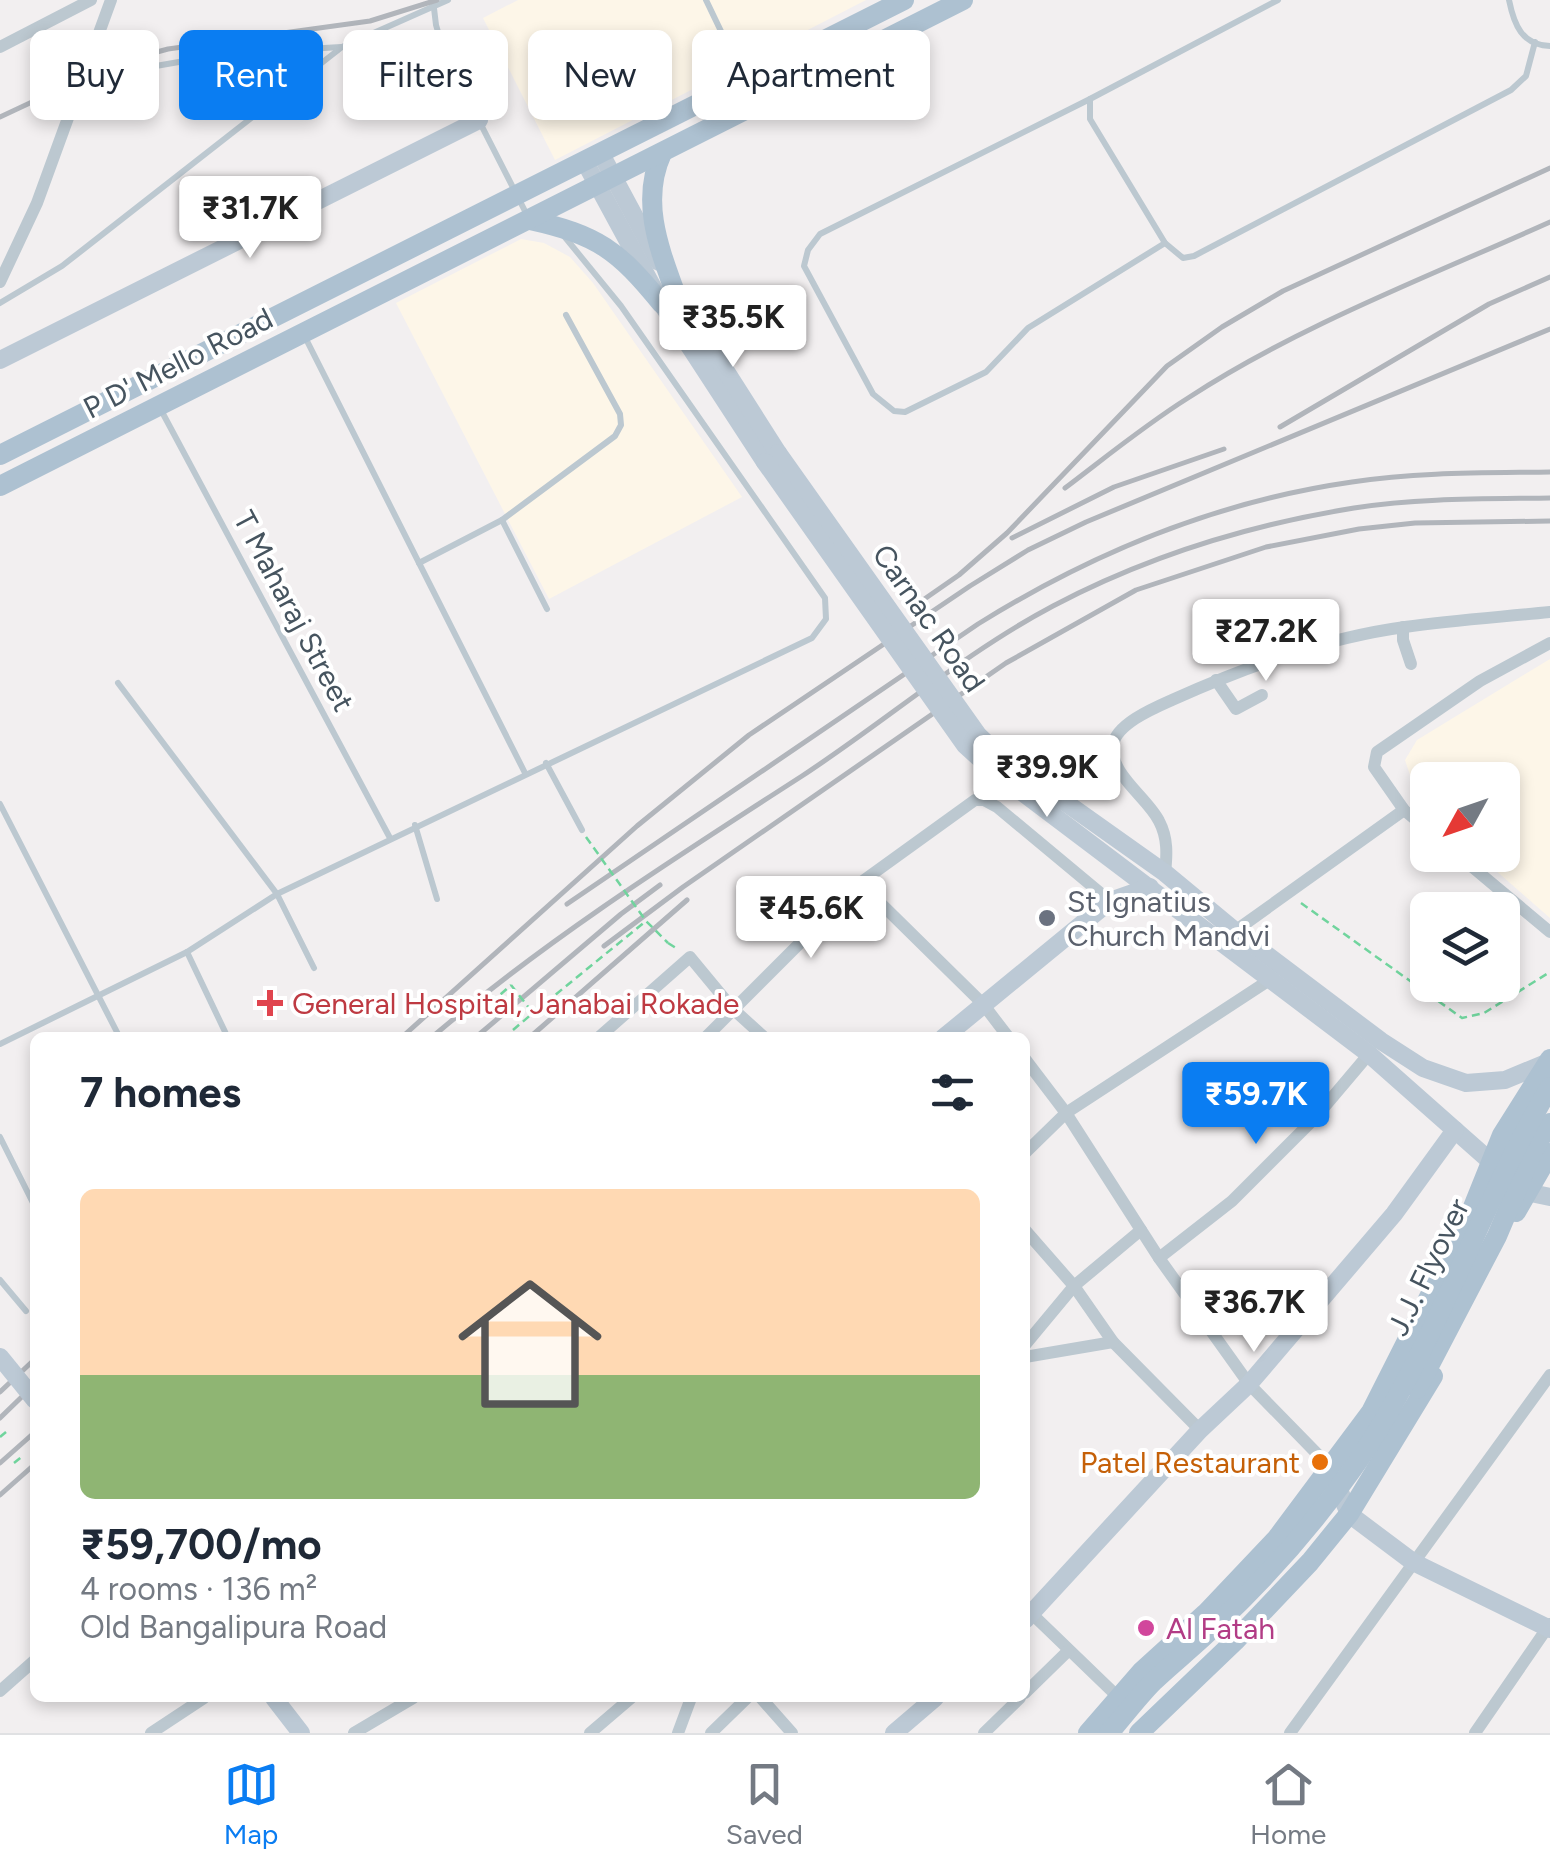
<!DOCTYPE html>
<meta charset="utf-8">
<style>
body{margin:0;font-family:Figtree,sans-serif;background:#f2f2f3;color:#1f2937;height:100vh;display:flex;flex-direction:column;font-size:38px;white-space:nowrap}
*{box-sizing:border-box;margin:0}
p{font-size:32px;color:#747a83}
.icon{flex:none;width:55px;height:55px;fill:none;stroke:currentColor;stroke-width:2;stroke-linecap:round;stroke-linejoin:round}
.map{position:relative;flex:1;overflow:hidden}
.drawer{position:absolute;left:30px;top:1032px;width:1000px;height:670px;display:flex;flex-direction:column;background:#fff;border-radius:15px;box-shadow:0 5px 15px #0003}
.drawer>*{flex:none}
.hud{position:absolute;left:30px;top:30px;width:1000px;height:90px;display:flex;gap:20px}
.needle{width:65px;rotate:230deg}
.buttons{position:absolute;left:1410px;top:762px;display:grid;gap:20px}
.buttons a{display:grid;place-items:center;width:110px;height:110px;border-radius:15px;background:#fff;box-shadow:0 5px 15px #0003;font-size:50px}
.price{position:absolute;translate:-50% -85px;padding:0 22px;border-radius:10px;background:#fff;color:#222;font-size:32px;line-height:65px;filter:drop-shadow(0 2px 5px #0008)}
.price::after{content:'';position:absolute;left:50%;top:60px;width:30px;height:22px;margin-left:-15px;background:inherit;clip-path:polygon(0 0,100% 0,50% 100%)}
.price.active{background:#0a7df2;color:#fff}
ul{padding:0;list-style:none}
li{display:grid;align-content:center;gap:20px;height:530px;padding:0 50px}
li+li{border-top:2px solid #e0e1e3}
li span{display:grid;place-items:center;height:310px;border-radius:15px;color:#555}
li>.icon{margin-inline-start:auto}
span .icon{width:180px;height:180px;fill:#fffc;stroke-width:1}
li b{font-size:42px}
h2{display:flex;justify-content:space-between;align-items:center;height:120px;padding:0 50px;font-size:42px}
.chip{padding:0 35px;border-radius:15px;background:#fff;box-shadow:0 5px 15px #0003;font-size:35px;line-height:90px}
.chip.active{background:#0a7df2;color:#fff}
.tab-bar{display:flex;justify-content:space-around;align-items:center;height:140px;border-top:2px solid #e0e1e3;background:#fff;font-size:28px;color:#747a83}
.tab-bar a{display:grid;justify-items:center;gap:5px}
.tab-bar .active{color:#0a7df2}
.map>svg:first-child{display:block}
.commercial{fill:#fdf6e8}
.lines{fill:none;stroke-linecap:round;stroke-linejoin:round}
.path{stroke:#70d49d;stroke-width:2.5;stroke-dasharray:8 5;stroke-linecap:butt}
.lane{stroke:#bcc8d0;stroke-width:6}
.street{stroke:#bcc8d0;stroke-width:12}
.secondary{stroke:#bcc9d5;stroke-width:18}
.primary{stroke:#adc1d1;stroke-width:20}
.rail{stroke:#b1b5bb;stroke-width:5}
.path-bridge{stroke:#70d49d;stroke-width:2.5;stroke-dasharray:8 5;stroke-linecap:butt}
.secondary-bridge{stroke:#bcc9d5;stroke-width:18}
.primary-bridge{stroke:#adc1d1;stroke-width:20}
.worship-dot{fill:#6b7280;stroke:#fff;stroke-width:4}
.health-dot{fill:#e0444e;stroke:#fff;stroke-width:4}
.food-dot{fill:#e8710a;stroke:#fff;stroke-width:4}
.hotel-dot{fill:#d1479c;stroke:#fff;stroke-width:4}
.labels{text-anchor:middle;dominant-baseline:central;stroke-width:8;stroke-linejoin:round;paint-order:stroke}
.street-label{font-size:30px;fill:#46545f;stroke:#fff}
.worship-label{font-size:30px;fill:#5b616d;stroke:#fff;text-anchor:start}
.health-label{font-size:30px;fill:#be3a42;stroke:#fff;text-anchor:start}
.food-label{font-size:30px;fill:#c56008;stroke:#fff;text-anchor:end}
.hotel-label{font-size:30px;fill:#b23c85;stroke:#fff;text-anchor:start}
</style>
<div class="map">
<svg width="1550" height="1733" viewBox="0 0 1550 1733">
<rect width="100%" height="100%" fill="#f2eff0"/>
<g class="commercial">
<path d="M 518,0 L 866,0 L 555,160 L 483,18 Z"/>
<path d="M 521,239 L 544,243 L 570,257 L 593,283 L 742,497 L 549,599 L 396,303 Z"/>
<path d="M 1550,659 L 1550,918 L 1478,855 L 1502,855 L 1502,780 L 1428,780 L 1427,803 L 1414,787 L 1405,760 L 1417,740 Z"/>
</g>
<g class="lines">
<g class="path">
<path d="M 1301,903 L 1462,1018 L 1484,1013 L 1550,972"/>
<path d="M 668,943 L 676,948"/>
<path d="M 491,1003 L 511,985"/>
<path d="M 513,1030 L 533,1013"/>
<path d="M 0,1437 L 6,1432"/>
<path d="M 14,1463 L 24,1455"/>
</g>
<g class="lane">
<path d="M 433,0 L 436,25 L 444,52 L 528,217"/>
<path d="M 706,0 L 742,75"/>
<path d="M 1278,0 L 1090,99 L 1090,119 L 1165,243 L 1183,258 L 1194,256 L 1511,90 L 1526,76 L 1535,42"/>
<path d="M 1509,0 C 1514,25 1522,45 1550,46"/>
<path d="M 79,92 L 150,67 L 225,54 L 341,47"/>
<path d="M 1090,99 L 820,234 L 808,250 L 804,266 L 873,394 L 894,411 L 905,412 L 986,372 L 1028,328 L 1165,243"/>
<path d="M 0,303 L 62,266 L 342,47 L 448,0"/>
<path d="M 305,337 L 525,773"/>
<path d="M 161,410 L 390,838"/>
<path d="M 502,520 L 547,609"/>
<path d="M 419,563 L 502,520 L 615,436 L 621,425 L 620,414 L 566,315"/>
<path d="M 118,683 L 277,894 L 314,968"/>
<path d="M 546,763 L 582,830"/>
<path d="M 0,804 L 120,1038"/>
<path d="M 415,825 L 437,899"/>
<path d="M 187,952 L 228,1038"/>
<path d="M 0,1044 L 187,952 L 277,894 L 812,638 L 826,619 L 825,598 L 621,306 L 564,236"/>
<path d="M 0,1137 L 35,1207"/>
<path d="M 0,1280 L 26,1311"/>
</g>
<g class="street">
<path d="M 0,47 L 91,0"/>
<path d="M 0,282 L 37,203 L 111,0"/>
<path d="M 1403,627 L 1403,640 L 1411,664"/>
<path d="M 1216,680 L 1236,709 L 1262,695"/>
<path d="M 1428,830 L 1404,810 L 1374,767 L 1377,752 L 1480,681 L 1550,643"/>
<path d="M 1458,855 L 1550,932"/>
<path d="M 1165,873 C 1167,855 1168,838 1159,821 C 1147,797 1109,774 1113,745 C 1116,724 1154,708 1172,700 C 1246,667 1324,638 1405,627 C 1453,620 1502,617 1550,612"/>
<path d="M 860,883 L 983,1004 L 1009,1038"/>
<path d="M 1235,931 L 1404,810"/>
<path d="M 598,1038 L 690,957 L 733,1009 L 765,1038"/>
<path d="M 705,1038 L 860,883 L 975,800 L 984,800 L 997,807 L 1110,901"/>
<path d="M 1025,1059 L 1066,1113 L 1159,1258 L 1249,1384 L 1330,1467"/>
<path d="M 1025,1153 L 1066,1113 L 1271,979"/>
<path d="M 1025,1230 L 1074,1286 L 1113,1342 L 1200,1430"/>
<path d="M 1159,1258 L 1232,1201 L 1314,1119 L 1369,1054"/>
<path d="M 1025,1345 L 1074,1286 L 1141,1230"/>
<path d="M 1025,1357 L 1113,1342"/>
<path d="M 1032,1614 L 1117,1696"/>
<path d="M 0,1691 L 35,1660"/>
<path d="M 1025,1693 L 1068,1651"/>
<path d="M 761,1698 L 792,1733"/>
<path d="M 151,1733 L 204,1698"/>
<path d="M 354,1733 L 413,1698"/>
<path d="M 590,1733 L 631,1698"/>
<path d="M 678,1733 L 691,1698"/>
<path d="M 711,1733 L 747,1698"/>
<path d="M 984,1733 L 1020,1698"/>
<path d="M 1290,1733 L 1550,1375"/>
<path d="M 1475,1733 L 1550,1624"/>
</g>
<g class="secondary">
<path d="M 601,154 L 659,262"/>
<path d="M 585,162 L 662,304 L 765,462"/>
<path d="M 671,285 L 778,453"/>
<path d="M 0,360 L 479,120"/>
<path d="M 1000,756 L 1165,873 L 1235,931 L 1381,1041 L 1423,1068 L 1466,1083 L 1505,1080 L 1546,1063"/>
<path d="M 989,767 L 1369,1054 L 1499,1169"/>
<path d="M 943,1038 L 1110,901 L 1150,887"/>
<path d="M 1519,1185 L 1526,1192 L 1550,1197"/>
<path d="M 1335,1480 L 1349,1514 L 1413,1562 L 1550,1629"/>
<path d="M 1025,1620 L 1200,1430 L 1249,1384 L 1394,1214 L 1455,1130"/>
<path d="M 274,1698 L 301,1733"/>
<path d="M 894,1733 L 935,1698"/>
</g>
<g class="primary">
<path d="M 662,153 C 640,201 659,248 676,295"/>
<path d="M 530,220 C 598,235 618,250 662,304"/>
<path d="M 0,455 L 904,0"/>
<path d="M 0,486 L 963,0"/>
<path d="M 1516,1212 L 1550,1153"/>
<path d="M 1088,1733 L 1141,1672 L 1206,1613 L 1277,1538 L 1371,1412 L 1467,1222 L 1502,1135 L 1550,1059"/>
<path d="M 1139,1733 L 1235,1641 L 1310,1562 L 1349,1514 L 1433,1376"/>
</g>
<g class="rail">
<path d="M 0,117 L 113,64 L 168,49 L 370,21 L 437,0"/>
<path d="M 1280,427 L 1489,304 L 1550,277"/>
<path d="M 1065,488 C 1106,457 1145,425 1188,398 C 1298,326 1430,276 1550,222"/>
<path d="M 1012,538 L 1114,487 L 1224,449"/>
<path d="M 923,600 L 959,575 L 1007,533 L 1167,366 L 1222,327 L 1283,291 L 1550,168"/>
<path d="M 567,904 L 978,624 C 1092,553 1219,501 1352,482 C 1418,472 1484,473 1550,472"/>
<path d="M 604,946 L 683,887 L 1006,663 L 1136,590 L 1266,547 L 1359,529 L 1415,523 L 1550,521"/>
<path d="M 401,1038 L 637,826 L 749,735 L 970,586 L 1028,550 L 1086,522 L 1550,329"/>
<path d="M 431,1038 C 547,939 675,858 802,776 C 886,721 964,653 1053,606 C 1146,557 1249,525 1354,508 C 1418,498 1485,499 1550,498"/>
<path d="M 475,1038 L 621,914 L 660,885"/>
<path d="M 529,1038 L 687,900"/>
<path d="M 0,1392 L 35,1359"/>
<path d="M 0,1418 L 35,1384"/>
<path d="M 0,1463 L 35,1432"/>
<path d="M 0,1495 L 35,1464"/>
</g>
<g class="path-bridge">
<path d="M 586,837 L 646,921 L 668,943"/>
<path d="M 511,985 L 533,1013 L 646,921"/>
</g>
<g class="secondary-bridge">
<path d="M 778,453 L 978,735 L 1000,756"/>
<path d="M 765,462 L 965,745 L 989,767"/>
<path d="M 0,1357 L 35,1400"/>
</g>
<g class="primary-bridge">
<path d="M 1417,1389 L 1497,1236 L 1534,1149 L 1550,1123"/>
<path d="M 1109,1733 C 1124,1716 1138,1697 1154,1681 C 1174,1662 1196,1645 1216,1625 C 1265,1579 1312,1526 1351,1471 C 1435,1353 1476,1211 1550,1087"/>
</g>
</g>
<circle class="worship-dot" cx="1047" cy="918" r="10"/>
<path class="health-dot" d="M265 988h10v10h10v10h-10v10h-10v-10h-10v-10h10z"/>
<circle class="food-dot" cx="1320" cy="1462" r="10"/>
<circle class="hotel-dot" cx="1146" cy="1628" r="10"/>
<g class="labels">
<g class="street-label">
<text transform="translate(178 363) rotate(-27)">P D' Mello Road</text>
<text transform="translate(294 611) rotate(62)">T Maharaj Street</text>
<text transform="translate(929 618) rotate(55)">Carnac Road</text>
<text transform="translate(1428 1267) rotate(-64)">J.J. Flyover</text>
</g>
<g class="worship-label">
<text x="1067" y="901">St Ignatius<tspan x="1067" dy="34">Church Mandvi</tspan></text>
</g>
<g class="health-label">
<text x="292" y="1003">General Hospital, Janabai Rokade</text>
</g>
<g class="food-label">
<text x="1300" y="1462">Patel Restaurant</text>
</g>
<g class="hotel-label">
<text x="1166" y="1628">Al Fatah</text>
</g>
</g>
</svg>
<div class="buttons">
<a><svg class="needle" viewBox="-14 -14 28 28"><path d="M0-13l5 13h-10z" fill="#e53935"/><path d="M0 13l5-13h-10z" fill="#747a83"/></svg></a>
<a><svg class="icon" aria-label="layers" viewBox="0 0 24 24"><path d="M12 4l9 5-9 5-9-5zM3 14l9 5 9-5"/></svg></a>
</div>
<b class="price" style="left:250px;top:261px">₹31.7K</b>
<b class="price" style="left:733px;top:370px">₹35.5K</b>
<b class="price" style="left:1266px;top:684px">₹27.2K</b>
<b class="price" style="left:1047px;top:820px">₹39.9K</b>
<b class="price" style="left:811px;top:961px">₹45.6K</b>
<b class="price active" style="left:1256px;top:1147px">₹59.7K</b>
<b class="price" style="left:1254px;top:1355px">₹36.7K</b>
<div class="hud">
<a class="chip">Buy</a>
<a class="chip active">Rent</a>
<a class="chip">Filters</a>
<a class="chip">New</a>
<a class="chip">Apartment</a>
</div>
<section class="drawer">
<h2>7 homes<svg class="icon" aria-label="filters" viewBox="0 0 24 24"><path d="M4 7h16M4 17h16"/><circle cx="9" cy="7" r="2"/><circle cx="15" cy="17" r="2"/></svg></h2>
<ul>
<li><span style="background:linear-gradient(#ffd9b3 60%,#8fb573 0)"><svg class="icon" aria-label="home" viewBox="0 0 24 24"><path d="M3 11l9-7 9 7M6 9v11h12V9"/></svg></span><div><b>₹59,700/mo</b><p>4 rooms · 136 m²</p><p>Old Bangalipura Road</p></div></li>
</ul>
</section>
</div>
<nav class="tab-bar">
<a class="active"><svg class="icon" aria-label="map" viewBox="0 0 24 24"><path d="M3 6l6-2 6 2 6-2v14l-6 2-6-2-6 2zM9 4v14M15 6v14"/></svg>Map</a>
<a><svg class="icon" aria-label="saved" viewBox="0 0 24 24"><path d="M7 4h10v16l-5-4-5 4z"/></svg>Saved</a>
<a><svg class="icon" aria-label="home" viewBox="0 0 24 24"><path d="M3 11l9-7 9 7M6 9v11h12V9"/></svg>Home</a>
</nav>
